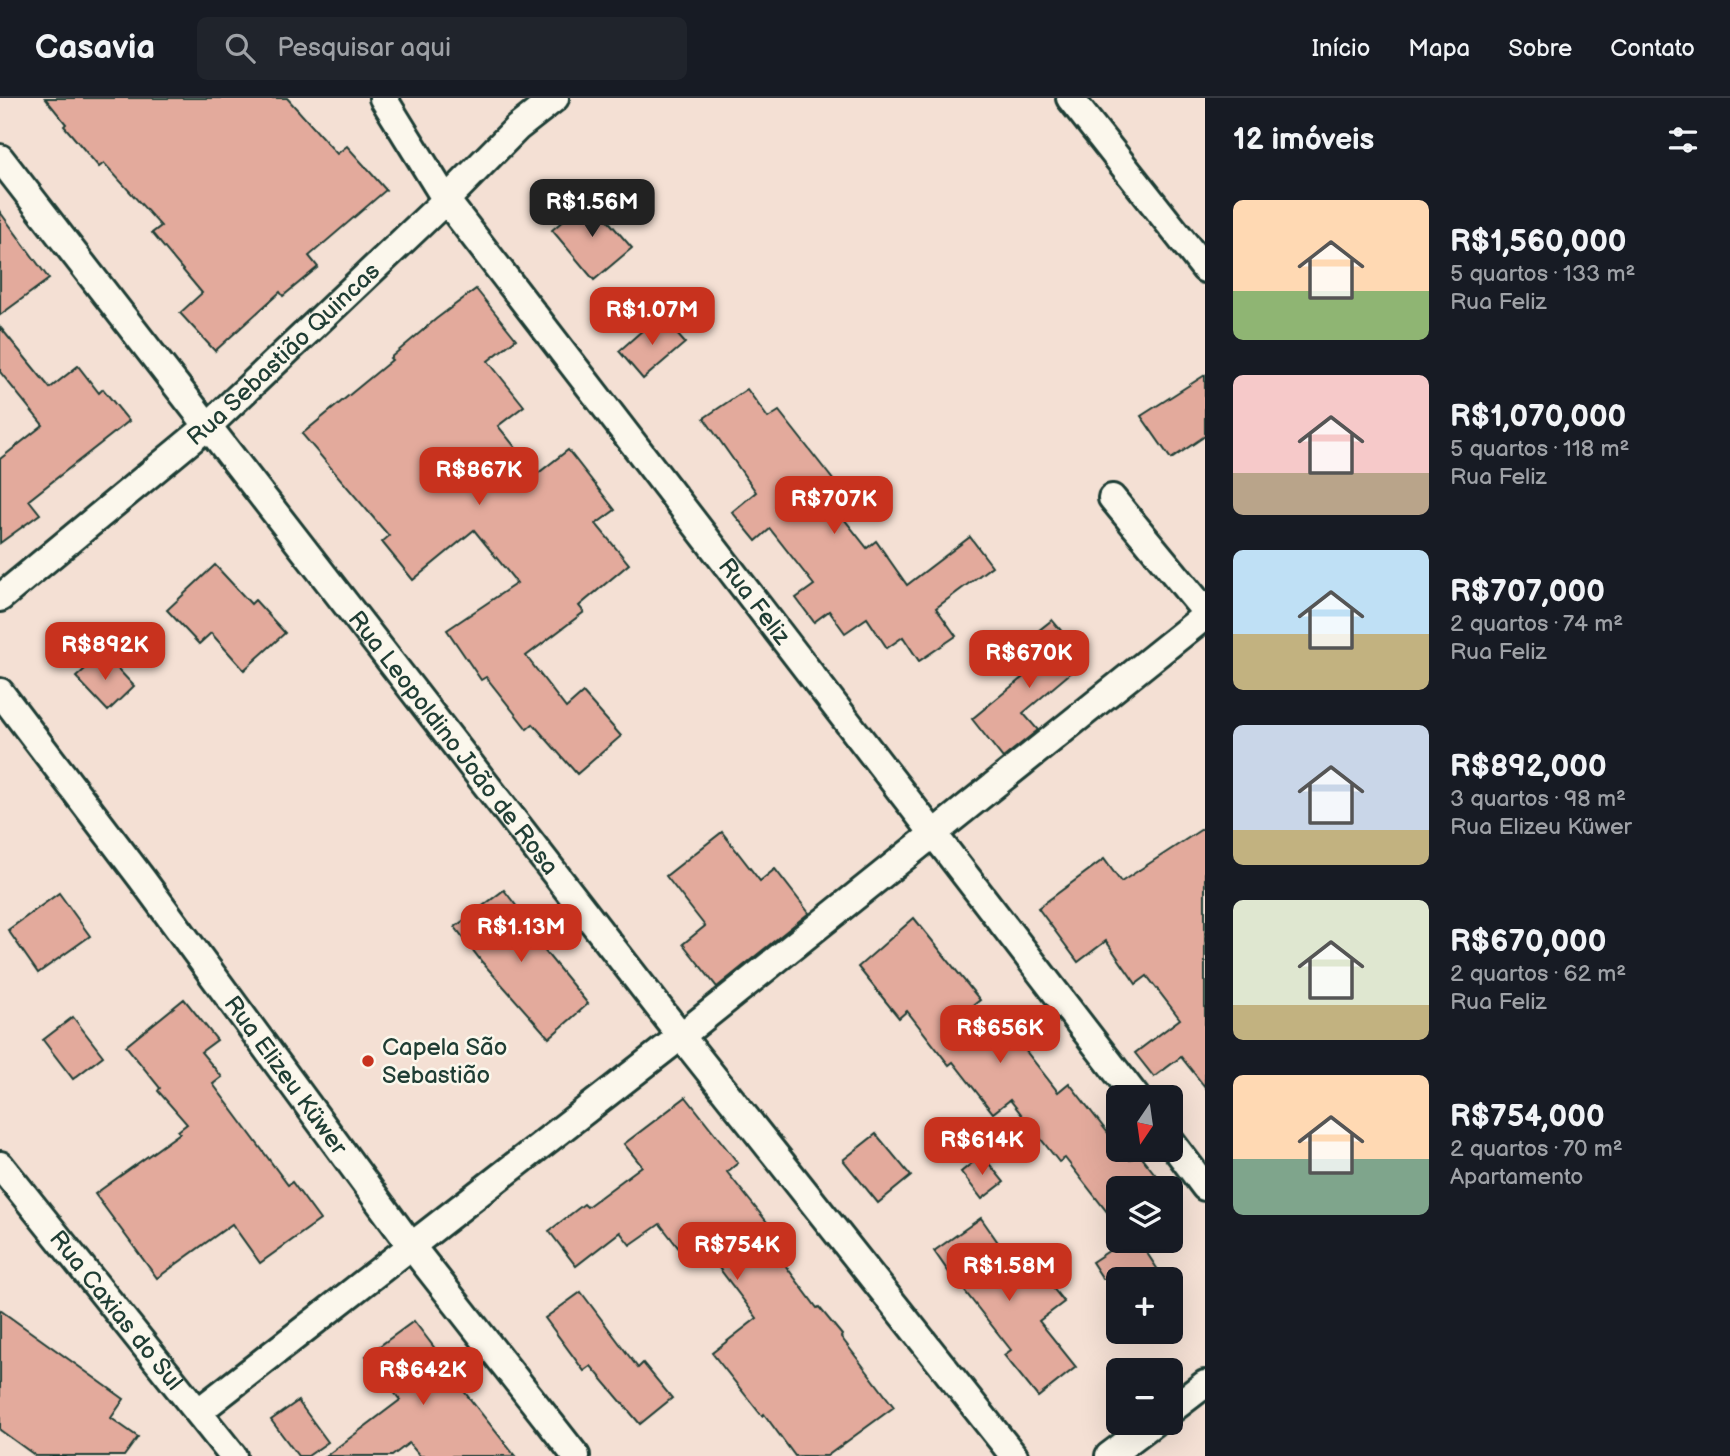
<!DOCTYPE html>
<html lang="pt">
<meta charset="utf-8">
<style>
body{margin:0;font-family:"Balsamiq Sans",sans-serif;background:#20242c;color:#f1f3f6;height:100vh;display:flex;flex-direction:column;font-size:26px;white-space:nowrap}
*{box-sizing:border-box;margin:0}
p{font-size:23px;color:#9ea1a6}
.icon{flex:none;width:38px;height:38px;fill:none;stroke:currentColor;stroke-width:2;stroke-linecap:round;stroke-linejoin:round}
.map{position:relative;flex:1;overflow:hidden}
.side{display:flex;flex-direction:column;background:#171b24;width:525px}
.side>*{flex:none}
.needle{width:46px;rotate:193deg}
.controls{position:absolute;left:1106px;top:987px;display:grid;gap:14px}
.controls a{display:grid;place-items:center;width:77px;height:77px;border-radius:10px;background:#171b24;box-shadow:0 7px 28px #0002;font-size:35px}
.price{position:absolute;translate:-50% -60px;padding:0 16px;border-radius:14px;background:#c8321e;color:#fff;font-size:23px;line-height:46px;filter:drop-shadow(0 2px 4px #0008)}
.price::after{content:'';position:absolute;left:50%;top:42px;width:21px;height:16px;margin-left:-10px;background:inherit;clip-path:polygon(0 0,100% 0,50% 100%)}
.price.current{background:#222;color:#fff}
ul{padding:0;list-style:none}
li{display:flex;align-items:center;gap:21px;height:175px;padding:0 28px}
li span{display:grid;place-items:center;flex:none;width:196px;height:140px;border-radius:10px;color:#555}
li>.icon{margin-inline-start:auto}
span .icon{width:84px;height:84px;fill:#fffc;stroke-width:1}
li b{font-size:30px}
h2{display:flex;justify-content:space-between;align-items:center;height:84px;padding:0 28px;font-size:30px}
header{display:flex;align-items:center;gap:42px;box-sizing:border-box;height:98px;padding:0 35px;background:#171b24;border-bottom:2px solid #363941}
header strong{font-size:33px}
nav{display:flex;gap:38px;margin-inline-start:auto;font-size:24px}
.search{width:490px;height:63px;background:#20242c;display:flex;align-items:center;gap:18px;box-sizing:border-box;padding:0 24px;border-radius:10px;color:#9ea1a6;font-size:26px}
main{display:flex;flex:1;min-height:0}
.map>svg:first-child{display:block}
.building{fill:#e3aa9c;stroke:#1f3d34;stroke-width:2}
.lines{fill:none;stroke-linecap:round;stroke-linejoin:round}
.street-casing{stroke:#1f3d34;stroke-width:32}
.street{stroke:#fbf7ec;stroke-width:26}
.poi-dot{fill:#c8321e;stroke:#fbf7ec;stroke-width:2.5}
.labels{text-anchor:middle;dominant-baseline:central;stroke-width:5;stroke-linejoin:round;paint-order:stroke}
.street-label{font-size:24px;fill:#1f3d34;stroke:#fbf7ec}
.poi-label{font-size:24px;fill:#1f3d34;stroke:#fbf7ec;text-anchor:start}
</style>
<header>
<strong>Casavia</strong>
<div class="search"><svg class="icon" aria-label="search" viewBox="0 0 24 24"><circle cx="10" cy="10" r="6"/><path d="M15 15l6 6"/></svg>Pesquisar aqui</div>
<nav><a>Início</a><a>Mapa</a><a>Sobre</a><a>Contato</a></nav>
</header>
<main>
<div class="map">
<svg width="1205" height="1358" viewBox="0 0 1205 1358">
<rect width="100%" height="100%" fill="#f4e0d4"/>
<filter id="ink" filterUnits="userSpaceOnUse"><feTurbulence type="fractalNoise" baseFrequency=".0143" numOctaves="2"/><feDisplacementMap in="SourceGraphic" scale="14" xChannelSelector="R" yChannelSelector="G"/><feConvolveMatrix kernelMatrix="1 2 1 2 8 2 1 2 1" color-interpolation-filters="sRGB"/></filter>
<g filter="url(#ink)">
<g class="building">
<path d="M 45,0 L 287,0 L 337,56 L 347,48 L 386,92 L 309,158 L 318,169 L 283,198 L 280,194 L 215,253 L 180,215 L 202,195 L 152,135 L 161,128 L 104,65 L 99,69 L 64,28 L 66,26 Z"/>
<path d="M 589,101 L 632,150 L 594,182 L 552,132 Z"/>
<path d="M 0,114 L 49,181 L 0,217 Z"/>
<path d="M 476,191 L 516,241 L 488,263 L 524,308 L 498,328 L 537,376 L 568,352 L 615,412 L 596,426 L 629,466 L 579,508 L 584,514 L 526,558 L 566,610 L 583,595 L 621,638 L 577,676 L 533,626 L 527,631 L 486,579 L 481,582 L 447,532 L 517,485 L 474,432 L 413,482 L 382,444 L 389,438 L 302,336 L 392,262 L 390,260 L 436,221 Z"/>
<path d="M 660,217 L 685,245 L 643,281 L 619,253 Z"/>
<path d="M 0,229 L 50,290 L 78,268 L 99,295 L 103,291 L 129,323 L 29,402 L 40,416 L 0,445 L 0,361 L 43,327 L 0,274 Z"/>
<path d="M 1205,277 L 1205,338 L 1171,361 L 1141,318 Z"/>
<path d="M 747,291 L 768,320 L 779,313 L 834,383 L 822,393 L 867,450 L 876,443 L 907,487 L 970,439 L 992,468 L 936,510 L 956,538 L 919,563 L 903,539 L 887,550 L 867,520 L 845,535 L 829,513 L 814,524 L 796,500 L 814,487 L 770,431 L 756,443 L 732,414 L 756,394 L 704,320 Z"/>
<path d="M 215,467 L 251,506 L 255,502 L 285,535 L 244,572 L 211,535 L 199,546 L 167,512 Z"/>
<path d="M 1052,522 L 1086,562 L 1023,615 L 1038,632 L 1003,660 L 972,621 L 1040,565 L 1023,545 Z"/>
<path d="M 103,555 L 134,588 L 108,613 L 76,579 Z"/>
<path d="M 1205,729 L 1205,989 L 1181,959 L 1154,979 L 1135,955 L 1180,921 L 1147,878 L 1136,886 L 1106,843 L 1078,864 L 1038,810 L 1104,761 L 1121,784 Z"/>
<path d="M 722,734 L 760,783 L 775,771 L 809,815 L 717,889 L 683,846 L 705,828 L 666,778 Z"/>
<path d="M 504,792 L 531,827 L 526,830 L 588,906 L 549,940 L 482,864 L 455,829 Z"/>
<path d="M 59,795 L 90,838 L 38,875 L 8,832 Z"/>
<path d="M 914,820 L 980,902 L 964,915 L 998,958 L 1018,943 L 1058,994 L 1069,985 L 1118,1048 L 1118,1052 L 1122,1052 L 1130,1062 L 1139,1056 L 1166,1090 L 1118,1090 L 1118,1128 L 1065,1060 L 1059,1064 L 1010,1002 L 993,1015 L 953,964 L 949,967 L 907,913 L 899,920 L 858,869 Z"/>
<path d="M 184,901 L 217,942 L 201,954 L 222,979 L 213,986 L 288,1087 L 292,1084 L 320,1122 L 260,1165 L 232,1126 L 157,1180 L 95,1096 L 180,1035 L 178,1033 L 187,1026 L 158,993 L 160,990 L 126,948 Z"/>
<path d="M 73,919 L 103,958 L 73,981 L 43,942 Z"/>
<path d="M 686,999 L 738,1065 L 727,1074 L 771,1129 L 762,1136 L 817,1210 L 819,1209 L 842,1237 L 841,1239 L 894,1309 L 827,1358 L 795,1358 L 764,1316 L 762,1318 L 712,1255 L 757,1220 L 697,1141 L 681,1153 L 660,1126 L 630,1147 L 620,1134 L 576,1168 L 549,1133 L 584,1106 L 587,1109 L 642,1068 L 624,1046 Z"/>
<path d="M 876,1036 L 911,1078 L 878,1105 L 843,1062 Z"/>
<path d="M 982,1057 L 1004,1084 L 982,1101 L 961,1074 Z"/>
<path d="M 981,1120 L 1016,1170 L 1029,1160 L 1064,1204 L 1039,1223 L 1076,1269 L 1038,1299 L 1004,1257 L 1011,1252 L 963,1191 L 961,1192 L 934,1153 Z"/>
<path d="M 1124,1143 L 1139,1143 L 1164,1181 L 1103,1181 L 1092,1164 Z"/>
<path d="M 581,1194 L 638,1270 L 643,1265 L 672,1300 L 640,1326 L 591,1268 L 584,1273 L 545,1220 Z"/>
<path d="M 0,1212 L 124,1301 L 111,1320 L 138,1339 L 124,1358 L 36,1358 L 0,1332 Z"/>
<path d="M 414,1223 L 443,1261 L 440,1263 L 515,1358 L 420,1358 L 409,1345 L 392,1358 L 326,1358 L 400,1302 L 366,1258 Z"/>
<path d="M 298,1303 L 328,1344 L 308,1358 L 298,1358 L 271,1322 Z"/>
</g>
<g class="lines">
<defs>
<g id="street">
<path id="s1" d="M 383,0 L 446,102 L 1136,999"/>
<path d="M 1070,0 L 1205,171"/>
<path id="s2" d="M 0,60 L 681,938 L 1014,1358"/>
<path d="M 1112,400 L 1205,513"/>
<path id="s3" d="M 0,500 L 208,328 L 446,102 L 517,30 L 555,0"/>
<path id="s4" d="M 0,594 L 142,781 L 412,1149 L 576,1358"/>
<path d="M 1171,1044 L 1205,1089"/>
<path id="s5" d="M 0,1067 L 233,1358"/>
<path d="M 1171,1312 L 1205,1286"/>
<path d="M 198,1314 L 681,938 L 1205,518"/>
<path d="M 1109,1358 L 1153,1325"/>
</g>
</defs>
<use href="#street" class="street-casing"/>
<use href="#street" class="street"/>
</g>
</g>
<circle class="poi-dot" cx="368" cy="963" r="7"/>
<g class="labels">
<g class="street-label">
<text stroke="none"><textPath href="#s3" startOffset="374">Rua Sebastião Quincas</textPath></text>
<text stroke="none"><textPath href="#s1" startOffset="626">Rua Feliz</textPath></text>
<text stroke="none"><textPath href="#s2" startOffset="740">Rua Leopoldino João de Rosa</textPath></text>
<text stroke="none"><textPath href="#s4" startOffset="478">Rua Elizeu Küwer</textPath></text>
<text stroke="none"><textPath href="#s5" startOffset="186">Rua Caxias do Sul</textPath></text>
</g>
<g class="poi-label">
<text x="382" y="949">Capela São<tspan x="382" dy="28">Sebastião</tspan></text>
</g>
</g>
</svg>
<div class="controls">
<a><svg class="needle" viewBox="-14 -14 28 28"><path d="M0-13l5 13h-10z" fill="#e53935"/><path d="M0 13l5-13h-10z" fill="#9ea1a6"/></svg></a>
<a><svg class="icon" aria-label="layers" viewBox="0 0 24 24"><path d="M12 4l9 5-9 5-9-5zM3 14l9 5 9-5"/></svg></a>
<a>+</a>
<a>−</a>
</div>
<b class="price current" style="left:592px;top:141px">R$1.56M</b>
<b class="price" style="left:652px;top:249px">R$1.07M</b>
<b class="price" style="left:479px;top:409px">R$867K</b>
<b class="price" style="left:834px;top:438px">R$707K</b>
<b class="price" style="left:105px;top:584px">R$892K</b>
<b class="price" style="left:1029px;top:592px">R$670K</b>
<b class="price" style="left:521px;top:866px">R$1.13M</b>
<b class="price" style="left:1000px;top:967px">R$656K</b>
<b class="price" style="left:982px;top:1079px">R$614K</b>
<b class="price" style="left:737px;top:1184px">R$754K</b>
<b class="price" style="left:1009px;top:1205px">R$1.58M</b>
<b class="price" style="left:423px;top:1309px">R$642K</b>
</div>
<section class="side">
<h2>12 imóveis<svg class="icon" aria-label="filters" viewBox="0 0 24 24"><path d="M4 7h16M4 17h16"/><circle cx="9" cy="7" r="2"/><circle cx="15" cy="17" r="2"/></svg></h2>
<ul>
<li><span style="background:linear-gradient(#ffd9b3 65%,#8fb573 0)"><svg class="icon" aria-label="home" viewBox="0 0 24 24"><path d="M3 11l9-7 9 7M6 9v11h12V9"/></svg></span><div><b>R$1,560,000</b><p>5 quartos · 133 m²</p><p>Rua Feliz</p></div></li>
<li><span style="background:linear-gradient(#f6c9c9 70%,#b9a48a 0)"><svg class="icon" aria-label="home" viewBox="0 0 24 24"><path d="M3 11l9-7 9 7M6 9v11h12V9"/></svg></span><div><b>R$1,070,000</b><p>5 quartos · 118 m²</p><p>Rua Feliz</p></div></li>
<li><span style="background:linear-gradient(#bfe0f5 60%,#c2b280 0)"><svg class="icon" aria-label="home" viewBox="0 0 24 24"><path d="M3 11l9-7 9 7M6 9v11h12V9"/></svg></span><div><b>R$707,000</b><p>2 quartos · 74 m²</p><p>Rua Feliz</p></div></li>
<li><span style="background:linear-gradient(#c9d6e8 75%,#c2b280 0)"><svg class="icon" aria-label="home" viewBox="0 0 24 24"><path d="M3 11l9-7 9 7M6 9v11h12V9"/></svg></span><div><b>R$892,000</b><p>3 quartos · 98 m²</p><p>Rua Elizeu Küwer</p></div></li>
<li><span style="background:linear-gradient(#dfe7d0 75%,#c2b280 0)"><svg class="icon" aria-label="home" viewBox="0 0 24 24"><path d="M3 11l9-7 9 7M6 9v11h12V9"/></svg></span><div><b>R$670,000</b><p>2 quartos · 62 m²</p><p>Rua Feliz</p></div></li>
<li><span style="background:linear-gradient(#ffd9b3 60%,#7fa58c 0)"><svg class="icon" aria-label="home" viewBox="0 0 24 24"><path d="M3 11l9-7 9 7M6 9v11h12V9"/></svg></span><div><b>R$754,000</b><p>2 quartos · 70 m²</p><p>Apartamento</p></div></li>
</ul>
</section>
</main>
